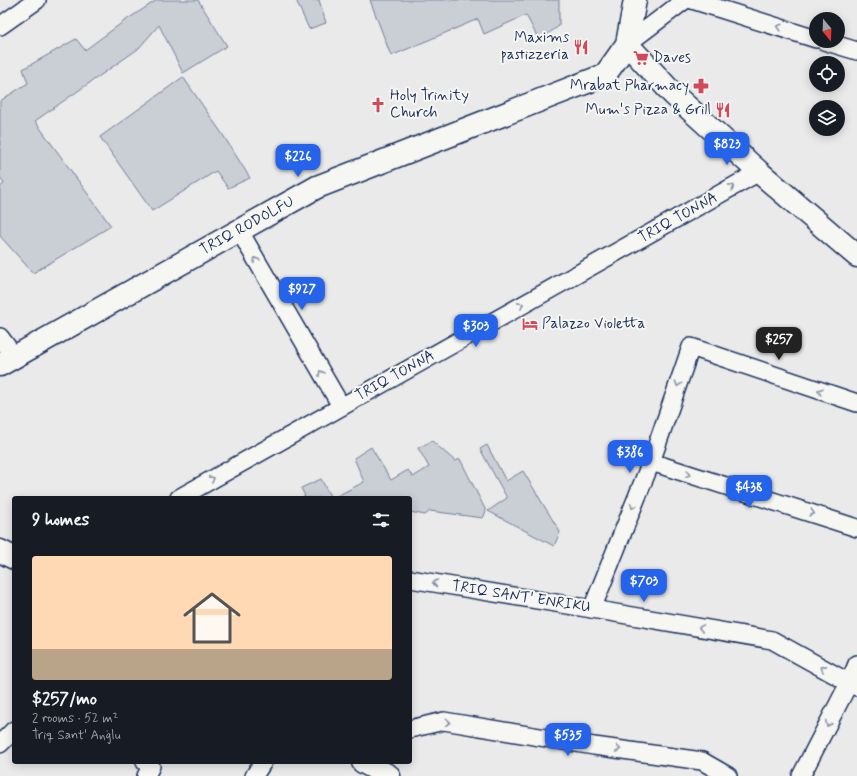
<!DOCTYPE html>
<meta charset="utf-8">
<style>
body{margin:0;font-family:Mynerve,sans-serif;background:#20242c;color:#f1f3f6;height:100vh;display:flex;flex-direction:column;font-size:15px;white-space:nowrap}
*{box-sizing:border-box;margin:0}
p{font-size:13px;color:#9ea1a6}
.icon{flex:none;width:22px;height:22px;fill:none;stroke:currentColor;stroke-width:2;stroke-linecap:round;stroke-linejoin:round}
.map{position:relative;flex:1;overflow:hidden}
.drawer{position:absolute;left:12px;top:496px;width:400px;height:268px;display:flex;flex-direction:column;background:#171b24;border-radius:4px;box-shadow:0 2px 10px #0003}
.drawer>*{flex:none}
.needle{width:26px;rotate:161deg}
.tools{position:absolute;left:809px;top:12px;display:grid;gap:8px}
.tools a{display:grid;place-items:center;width:36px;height:36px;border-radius:50%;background:#171b24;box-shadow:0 2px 10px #0003;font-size:20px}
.price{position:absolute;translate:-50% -34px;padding:0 9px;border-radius:8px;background:#2563eb;color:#fff;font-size:13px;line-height:26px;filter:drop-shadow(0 1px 2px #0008)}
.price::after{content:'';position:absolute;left:50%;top:24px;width:12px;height:9px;margin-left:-6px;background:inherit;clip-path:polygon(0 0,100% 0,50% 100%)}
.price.active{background:#222;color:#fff}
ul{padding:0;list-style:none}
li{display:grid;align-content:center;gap:8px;height:212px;padding:0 20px}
li span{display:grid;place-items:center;height:124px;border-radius:4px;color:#555}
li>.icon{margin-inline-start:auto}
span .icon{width:72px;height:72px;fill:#fffc;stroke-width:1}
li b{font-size:17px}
h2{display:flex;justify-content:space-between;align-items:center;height:48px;padding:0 20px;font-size:17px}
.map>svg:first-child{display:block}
.green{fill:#caced5;stroke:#727e9a}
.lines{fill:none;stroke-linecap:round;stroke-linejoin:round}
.street-casing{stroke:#1b2f5e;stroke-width:20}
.secondary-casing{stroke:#1b2f5e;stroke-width:25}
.street{stroke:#f6f6f2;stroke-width:17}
.secondary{stroke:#f6f6f2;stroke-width:22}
.oneway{stroke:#8892a8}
.labels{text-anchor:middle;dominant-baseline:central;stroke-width:4;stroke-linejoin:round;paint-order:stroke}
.poi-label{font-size:15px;fill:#1b2f5e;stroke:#f6f6f2;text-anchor:end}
.street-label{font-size:15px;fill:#1b2f5e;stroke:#f6f6f2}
</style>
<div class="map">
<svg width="857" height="776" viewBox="0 0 857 776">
<rect width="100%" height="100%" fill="#e9eae9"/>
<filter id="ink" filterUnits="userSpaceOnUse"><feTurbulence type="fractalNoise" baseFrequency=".025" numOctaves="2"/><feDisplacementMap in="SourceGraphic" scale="8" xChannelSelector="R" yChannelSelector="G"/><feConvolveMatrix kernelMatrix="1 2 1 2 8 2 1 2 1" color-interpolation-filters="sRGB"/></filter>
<g filter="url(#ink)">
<g class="green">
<path d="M 157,0 L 198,0 L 227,46 L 183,73 L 159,25 L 138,49 L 35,121 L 111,226 L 33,273 L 0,236 L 0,187 L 4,184 L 0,177 L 0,101 L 28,83 L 23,69 L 76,39 L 85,50 L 123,22 Z"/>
<path d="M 296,0 L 319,0 L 326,23 L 309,29 Z"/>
<path d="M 370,0 L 559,0 L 559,26 L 539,40 L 526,15 L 484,34 L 478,19 L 391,56 Z"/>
<path d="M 183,77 L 223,135 L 250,178 L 228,188 L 216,171 L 152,211 L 100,137 Z"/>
<path d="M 432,441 L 455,461 L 460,459 L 486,511 L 483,518 L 430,511 L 425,515 L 410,512 L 410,498 L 333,498 L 364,482 L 354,458 L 371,447 L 391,480 L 408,470 L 413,477 L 429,467 L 418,448 Z"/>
<path d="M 487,445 L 506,481 L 523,471 L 560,532 L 554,546 L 488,511 L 507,498 L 480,449 Z"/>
<path d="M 321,479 L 331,498 L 302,498 L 305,496 L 301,488 Z"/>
</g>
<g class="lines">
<defs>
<g id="street">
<path d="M 692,0 L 816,39"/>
<path d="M 0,26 L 37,0"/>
<path d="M 824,41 L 857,51"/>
<path d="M 627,44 L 685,0"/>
<path d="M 239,230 L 341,406"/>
<path d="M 0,337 L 15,357"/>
<path d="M 651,462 L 857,528"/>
<path d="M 179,498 L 759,172"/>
<path d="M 410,579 L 592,609 L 772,640 L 857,687"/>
<path d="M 592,609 L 651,462 L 691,347 L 857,403"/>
<path d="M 410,729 L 444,721 L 594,746 L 702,761 L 728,776"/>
<path d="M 0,744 L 14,730"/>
<path d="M 145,762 L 151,766 L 146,776"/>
<path d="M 254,776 L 263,762"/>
<path d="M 801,776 L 849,683 L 857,664"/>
</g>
<g id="secondary">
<path d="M 627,44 L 673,94 L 759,172 L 857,256"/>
<path d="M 0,365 L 317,187 L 605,75 L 627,44 L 635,0"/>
<path d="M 0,551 L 14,558"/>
<path d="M 363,762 L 389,776"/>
</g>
</defs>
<use href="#street" class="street-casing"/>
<use href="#secondary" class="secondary-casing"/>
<use href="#street" class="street"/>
<use href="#secondary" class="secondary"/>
</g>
<defs><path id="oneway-chevron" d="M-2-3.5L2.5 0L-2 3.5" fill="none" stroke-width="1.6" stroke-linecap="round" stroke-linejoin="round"/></defs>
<g class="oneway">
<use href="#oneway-chevron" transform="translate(779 27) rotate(-163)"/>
<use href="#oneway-chevron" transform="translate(732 187) rotate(-29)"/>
<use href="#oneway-chevron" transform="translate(256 260) rotate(-120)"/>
<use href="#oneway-chevron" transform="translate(521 305) rotate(-29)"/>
<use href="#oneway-chevron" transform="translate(321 373) rotate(-120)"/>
<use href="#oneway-chevron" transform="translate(678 384) rotate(109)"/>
<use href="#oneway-chevron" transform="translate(820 391) rotate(-161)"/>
<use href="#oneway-chevron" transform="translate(688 474) rotate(18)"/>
<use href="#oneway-chevron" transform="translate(212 479) rotate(-29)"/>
<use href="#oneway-chevron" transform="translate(633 506) rotate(112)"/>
<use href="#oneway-chevron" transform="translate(812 513) rotate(18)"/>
<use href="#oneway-chevron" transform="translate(435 583) rotate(-171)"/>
<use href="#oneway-chevron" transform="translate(701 628) rotate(-170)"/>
<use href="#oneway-chevron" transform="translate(823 668) rotate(-151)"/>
<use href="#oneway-chevron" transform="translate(448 722) rotate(5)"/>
<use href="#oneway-chevron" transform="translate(828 724) rotate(117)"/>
<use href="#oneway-chevron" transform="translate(618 749) rotate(8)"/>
</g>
</g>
<defs>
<symbol id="restaurant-bare" viewBox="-9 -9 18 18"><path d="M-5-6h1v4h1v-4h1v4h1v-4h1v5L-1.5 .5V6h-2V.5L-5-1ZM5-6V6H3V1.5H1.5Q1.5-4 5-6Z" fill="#d1495b" stroke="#f6f6f2" stroke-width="2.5" paint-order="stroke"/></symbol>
<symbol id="supermarket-bare" viewBox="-9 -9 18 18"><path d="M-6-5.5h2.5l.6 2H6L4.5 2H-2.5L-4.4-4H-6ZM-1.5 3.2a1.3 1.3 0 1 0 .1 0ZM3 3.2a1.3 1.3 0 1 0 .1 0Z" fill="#d1495b" stroke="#f6f6f2" stroke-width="2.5" paint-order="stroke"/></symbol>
<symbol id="pharmacy-bare" viewBox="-9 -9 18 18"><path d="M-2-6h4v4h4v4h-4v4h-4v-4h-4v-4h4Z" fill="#d1495b" stroke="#f6f6f2" stroke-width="2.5" paint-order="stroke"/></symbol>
<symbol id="church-bare" viewBox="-9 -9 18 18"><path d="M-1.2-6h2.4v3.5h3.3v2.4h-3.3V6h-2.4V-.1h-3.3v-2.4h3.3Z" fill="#d1495b" stroke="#f6f6f2" stroke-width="2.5" paint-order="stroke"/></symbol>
<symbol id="hotel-bare" viewBox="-9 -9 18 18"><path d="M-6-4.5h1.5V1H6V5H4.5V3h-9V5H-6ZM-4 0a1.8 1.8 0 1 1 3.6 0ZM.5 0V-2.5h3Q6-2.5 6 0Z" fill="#d1495b" stroke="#f6f6f2" stroke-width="2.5" paint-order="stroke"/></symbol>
</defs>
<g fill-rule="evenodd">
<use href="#restaurant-bare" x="570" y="36" width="22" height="22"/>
<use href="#supermarket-bare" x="630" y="47" width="22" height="22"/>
<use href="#pharmacy-bare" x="690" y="75" width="22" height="22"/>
<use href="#church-bare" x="367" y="94" width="22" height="22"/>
<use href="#restaurant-bare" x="712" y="99" width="22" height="22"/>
<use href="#hotel-bare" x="519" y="313" width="22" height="22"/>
</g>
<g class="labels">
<g class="poi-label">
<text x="569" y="38">Maxims<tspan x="569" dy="17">pastizzeria</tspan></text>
<text x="653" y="58" text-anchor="start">Daves</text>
<text x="689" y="86">Mrabat Pharmacy</text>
<text x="390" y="96" text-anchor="start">Holy Trinity<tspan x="390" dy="17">Church</tspan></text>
<text x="711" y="110">Mum's Pizza &amp; Grill</text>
<text x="542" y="324" text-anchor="start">Palazzo Violetta</text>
</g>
<g class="street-label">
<text transform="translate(678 218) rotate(-29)">TRIQ TONNA</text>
<text transform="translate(247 226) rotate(-29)">TRIQ RODOLFU</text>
<text transform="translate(395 376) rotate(-29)">TRIQ TONNA</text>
<text transform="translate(521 597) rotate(9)">TRIQ SANT' ENRIKU</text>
</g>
</g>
</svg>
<div class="tools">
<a><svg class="needle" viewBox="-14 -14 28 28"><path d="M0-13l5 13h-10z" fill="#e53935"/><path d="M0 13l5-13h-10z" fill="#9ea1a6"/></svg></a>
<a><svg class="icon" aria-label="locate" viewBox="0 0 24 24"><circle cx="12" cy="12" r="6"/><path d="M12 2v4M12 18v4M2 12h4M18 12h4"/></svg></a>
<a><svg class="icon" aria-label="layers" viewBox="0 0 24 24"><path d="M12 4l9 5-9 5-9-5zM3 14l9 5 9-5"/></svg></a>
</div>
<b class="price" style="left:727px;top:166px">$823</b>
<b class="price" style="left:298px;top:178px">$226</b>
<b class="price" style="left:302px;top:311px">$927</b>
<b class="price" style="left:476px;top:348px">$303</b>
<b class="price active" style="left:779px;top:361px">$257</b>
<b class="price" style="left:630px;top:474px">$386</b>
<b class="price" style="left:749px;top:509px">$438</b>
<b class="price" style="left:644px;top:603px">$703</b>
<b class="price" style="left:568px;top:757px">$535</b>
<section class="drawer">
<h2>9 homes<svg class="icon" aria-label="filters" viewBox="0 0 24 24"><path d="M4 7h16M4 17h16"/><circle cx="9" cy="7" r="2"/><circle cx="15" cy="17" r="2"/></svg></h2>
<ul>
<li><span style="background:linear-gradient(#ffd9b3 75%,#b9a48a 0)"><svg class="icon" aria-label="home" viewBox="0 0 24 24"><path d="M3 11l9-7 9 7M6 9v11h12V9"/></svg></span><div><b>$257/mo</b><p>2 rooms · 52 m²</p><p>Triq Sant' Anġlu</p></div></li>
</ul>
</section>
</div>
